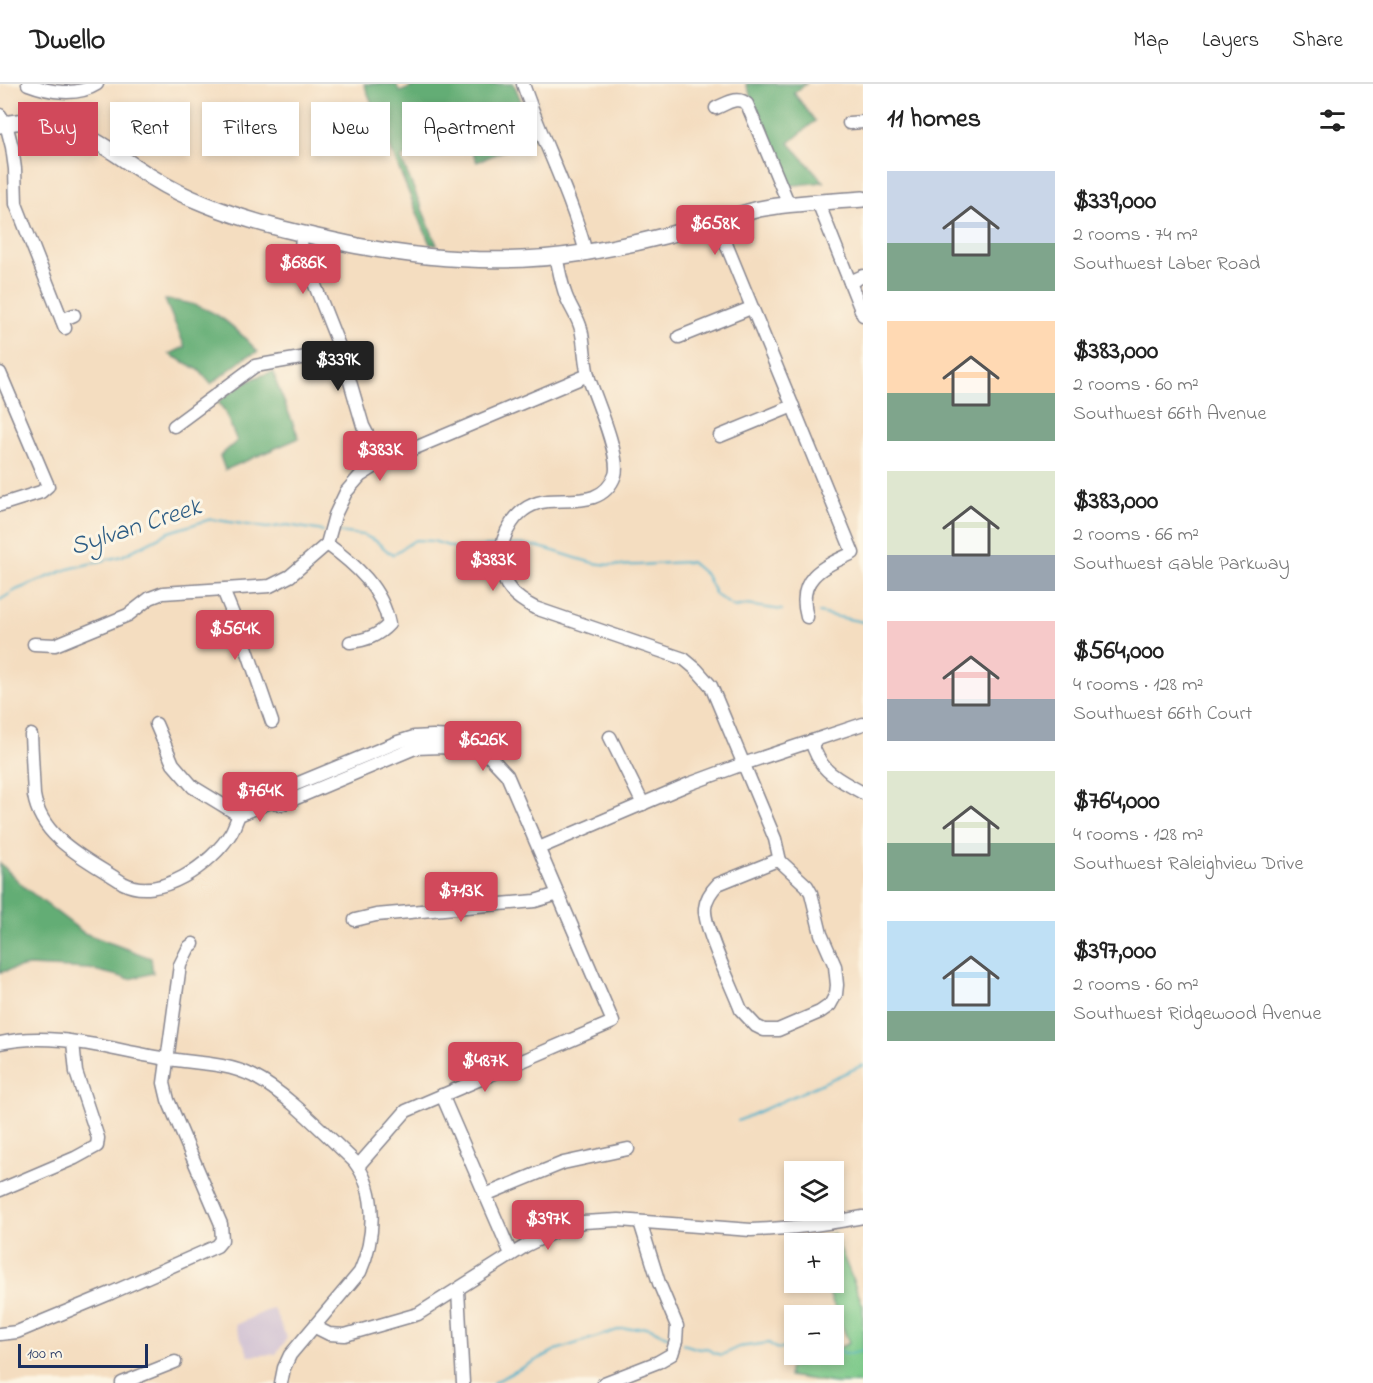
<!DOCTYPE html>
<meta charset="utf-8">
<style>
body{margin:0;font-family:"Indie Flower",sans-serif;background:#f2f2f2;color:#222;height:100vh;display:flex;flex-direction:column;font-size:22px;white-space:nowrap}
*{box-sizing:border-box;margin:0}
p{font-size:20px;color:#767676}
.icon{flex:none;width:33px;height:33px;fill:none;stroke:currentColor;stroke-width:2;stroke-linecap:round;stroke-linejoin:round}
.map{position:relative;flex:1;overflow:hidden}
.sheet{display:flex;flex-direction:column;background:#fff;width:510px}
.sheet>*{flex:none}
.guide{position:absolute;left:18px;top:18px;width:570px;height:54px;display:flex;gap:12px}
.controls{position:absolute;left:784px;top:1077px;display:grid;gap:12px}
.controls a{display:grid;place-items:center;width:60px;height:60px;border-radius:0px;background:#fff;box-shadow:0 3px 9px #0003;font-size:30px}
.scale{position:absolute;left:18px;bottom:15px;width:130px;box-sizing:border-box;padding-left:6px;border:3px solid #1b2f5e;border-top:0;font-size:16px;line-height:21px;white-space:nowrap;color:#1b2f5e;-webkit-text-stroke:4px #fcf5e5;paint-order:stroke}
.price{position:absolute;translate:-50% -51px;padding:0 14px;border-radius:6px;background:#d1495b;color:#fff;font-size:20px;line-height:39px;filter:drop-shadow(0 2px 3px #0008)}
.price::after{content:'';position:absolute;left:50%;top:36px;width:18px;height:14px;margin-left:-9px;background:inherit;clip-path:polygon(0 0,100% 0,50% 100%)}
.price.on{background:#222;color:#fff}
ul{padding:0;list-style:none}
li{display:flex;align-items:center;gap:18px;height:150px;padding:0 24px}
li span{display:grid;place-items:center;flex:none;width:168px;height:120px;border-radius:0px;color:#555}
li>.icon{margin-inline-start:auto}
span .icon{width:72px;height:72px;fill:#fffc;stroke-width:1}
li b{font-size:26px}
h2{display:flex;justify-content:space-between;align-items:center;height:72px;padding:0 24px;font-size:26px}
.tag{padding:0 21px;border-radius:0px;background:#fff;box-shadow:0 3px 9px #0003;font-size:21px;line-height:54px}
.tag.on{background:#d1495b;color:#fff}
header{display:flex;align-items:center;gap:36px;box-sizing:border-box;height:84px;padding:0 30px;background:#fff;border-bottom:2px solid #e0e0e0}
header strong{font-size:28px}
nav{display:flex;gap:33px;margin-inline-start:auto;font-size:21px}
main{display:flex;flex:1;min-height:0}
.map>svg:first-child{display:block}
.industrial{fill:#cebed2}
.green{fill:#7bc989;stroke:#4b7c74;stroke-width:1.5}
.forest{fill:#64ad75;stroke:#406e6a;stroke-width:1.5}
.lines{fill:none;stroke-linecap:round;stroke-linejoin:round}
.stream{stroke:#4cb0cb;stroke-width:2}
.minor-casing{stroke:#88868f;stroke-width:15}
.major-casing{stroke:#88868f;stroke-width:18}
.minor{stroke:#fff;stroke-width:12}
.major{stroke:#fff;stroke-width:15}
.labels{text-anchor:middle;dominant-baseline:central;stroke-width:6;stroke-linejoin:round;paint-order:stroke}
.water-label{font-size:26px;font-style:italic;fill:#2c5c84;stroke:#fcf5e5}
</style>
<header>
<strong>Dwello</strong>
<nav><a>Map</a><a>Layers</a><a>Share</a></nav>
</header>
<main>
<div class="map">
<svg width="863" height="1299" viewBox="0 0 863 1299">
<rect width="100%" height="100%" fill="#fcf5e5"/>
<filter id="ink" filterUnits="userSpaceOnUse"><feTurbulence type="fractalNoise" baseFrequency=".0167" numOctaves="2"/><feDisplacementMap in="SourceGraphic" scale="12" xChannelSelector="R" yChannelSelector="G"/><feConvolveMatrix kernelMatrix="1 2 1 2 8 2 1 2 1" color-interpolation-filters="sRGB"/></filter>
<filter id="wash" filterUnits="userSpaceOnUse"><feTurbulence type="fractalNoise" baseFrequency=".008" numOctaves="4" result="noise"/><feDisplacementMap in="SourceGraphic" scale="24" xChannelSelector="R" yChannelSelector="G"/><feGaussianBlur stdDeviation="1.35" result="paint"/><feColorMatrix in="noise" values="0 0 0 0 0 0 0 0 0 0 0 0 0 0 0 0 0 1.4 0 .05"/><feComposite in="paint" operator="in"/></filter>
<g filter="url(#wash)">
<rect width="100%" height="100%" fill="#f4ddc0"/>
<path class="industrial" d="M 273,1224 L 287,1254 L 276,1270 L 249,1272 L 235,1241 Z"/>
<path class="green" d="M 834,1149 L 863,1222 L 863,1299 L 835,1299 L 789,1292 L 789,1285 L 823,1271 L 834,1270 L 834,1266 L 849,1259 L 825,1199 L 834,1198 L 834,1160 L 810,1159 L 808,1155 Z"/>
<g class="forest">
<path d="M 364,0 L 396,0 L 400,8 L 419,0 L 514,0 L 536,53 L 477,78 L 463,48 L 401,74 L 437,161 L 430,160 Z"/>
<path d="M 746,0 L 806,0 L 794,9 L 815,37 L 789,59 L 824,98 L 788,102 Z"/>
<path d="M 165,216 C 208,218 231,238 258,268 L 246,273 L 211,300 L 199,286 L 169,270 L 185,263 Z"/>
<path d="M 274,288 L 276,298 L 299,354 L 225,386 L 220,372 L 237,357 L 224,326 L 218,318 C 235,305 252,292 274,288 Z"/>
<path d="M 0,779 L 24,803 L 84,849 L 151,874 L 153,889 L 130,895 L 90,885 L 28,882 L 0,888 Z"/>
</g>
<g class="lines">
<g class="stream">
<path d="M 338,448 L 363,451 L 376,457 L 392,471 L 415,456 L 433,457 L 455,464 L 495,462"/>
<path d="M 510,461 C 539,458 566,473 594,479 C 626,485 660,478 691,478 L 706,491 L 716,511 L 734,523 L 746,521 L 782,526"/>
<path d="M 0,516 L 16,506 L 68,485 L 122,472 L 169,448 L 211,435 L 267,444 L 287,441 L 323,447"/>
<path d="M 819,529 L 863,538"/>
<path d="M 738,1037 L 863,981"/>
<path d="M 683,1260 L 699,1265 L 707,1264 L 713,1269 L 722,1271 L 739,1263 L 769,1259 L 775,1264 L 782,1265 L 795,1256"/>
<path d="M 834,1260 C 843,1274 848,1270 863,1266"/>
<path d="M 493,1299 L 556,1266 L 621,1245 L 648,1243 L 669,1253"/>
</g>
</g>
</g>
<g filter="url(#ink)">
<g class="lines">
<defs>
<g id="minor">
<path d="M 28,0 C 49,8 77,13 97,0"/>
<path d="M 523,0 C 542,57 571,110 586,169"/>
<path d="M 716,24 C 726,20 738,11 747,20 L 789,121"/>
<path d="M 0,31 L 6,40 L 12,63 L 15,85 L 16,120 L 65,244"/>
<path d="M 849,39 L 863,38"/>
<path d="M 818,118 L 863,231"/>
<path d="M 717,138 L 853,469 C 822,483 796,494 807,533"/>
<path d="M 302,149 L 301,166 L 341,267 L 363,342 L 382,378"/>
<path d="M 556,172 C 559,185 561,199 566,212 C 570,223 578,233 581,245 C 585,261 584,279 589,295 C 596,315 621,373 615,391 C 604,422 572,415 548,417 C 516,420 499,451 501,480 C 502,503 516,514 535,524 L 684,575 L 696,585 L 711,602 L 775,755 L 780,777"/>
<path d="M 850,198 L 863,192"/>
<path d="M 62,236 L 74,231"/>
<path d="M 679,253 L 751,224"/>
<path d="M 0,289 L 48,402 L 41,408 L 0,421"/>
<path d="M 174,342 L 255,282 L 341,267"/>
<path d="M 720,352 L 793,322"/>
<path d="M 327,460 C 356,481 382,504 389,540 C 378,552 366,556 350,558"/>
<path d="M 223,506 L 244,557 L 272,638"/>
<path d="M 34,560 L 55,561 L 128,531 L 150,514 L 163,509 L 270,502 L 290,492 L 327,460 L 335,431 L 346,408 L 360,392 L 382,378 L 588,291"/>
<path d="M 156,640 L 173,680 L 193,703 L 239,731"/>
<path d="M 31,651 L 34,711 C 41,756 89,776 123,799 C 159,818 212,780 231,749 C 234,744 236,737 239,731 L 270,718 L 282,720 L 415,664 L 442,663 L 465,667 L 474,665"/>
<path d="M 610,653 L 643,720"/>
<path d="M 811,657 C 822,690 835,693 863,709"/>
<path d="M 270,718 L 277,708 L 398,658 L 414,653 L 433,652 L 455,653 L 467,657 L 474,665 L 490,673 L 507,691 L 613,938 L 406,1027 L 358,1082"/>
<path d="M 539,764 L 689,700 L 743,680 L 863,640"/>
<path d="M 775,777 L 780,777 L 807,802 L 811,809 L 821,850 L 835,882 L 837,901 L 836,910 L 830,921 L 820,928 L 778,946 L 764,946 L 756,942 L 741,926 C 733,905 703,843 705,824 C 706,814 711,807 718,800 Z"/>
<path d="M 355,836 L 376,831 L 535,817 L 558,810"/>
<path d="M 0,959 C 55,946 113,967 168,975 C 196,979 227,979 253,992 C 287,1009 326,1051 354,1077 C 378,1108 375,1154 360,1188 L 290,1271 L 284,1284 L 281,1299"/>
<path d="M 442,1011 L 511,1170"/>
<path d="M 0,1106 L 75,1074 L 97,1062 L 98,1054 L 76,988 L 73,958"/>
<path d="M 485,1111 L 563,1079 L 628,1065"/>
<path d="M 458,1206 L 463,1299"/>
<path d="M 315,1243 L 329,1250 L 345,1251 L 418,1230 L 527,1161 L 560,1145 L 583,1138 L 619,1136 L 751,1146 C 789,1145 825,1140 863,1133"/>
<path d="M 0,1250 L 17,1248 L 111,1209 L 217,1162 L 222,1156 L 221,1140 L 168,1016 L 164,999 L 180,881 L 189,863 L 193,860"/>
<path d="M 122,1299 L 175,1278"/>
<path d="M 604,1299 L 658,1278 L 672,1270 L 676,1257 L 677,1242 L 659,1199 L 640,1138"/>
</g>
<path id="major" d="M 0,41 C 64,25 102,63 153,94 C 169,104 187,113 205,120 C 254,140 307,151 358,162 C 432,176 509,181 583,169 C 619,163 655,155 690,145 C 713,139 736,131 759,125 C 793,118 829,118 863,115"/>
</defs>
<use href="#minor" class="minor-casing"/>
<use href="#major" class="major-casing"/>
<use href="#minor" class="minor"/>
<use href="#major" class="major"/>
</g>
</g>
<g class="labels">
<g class="water-label">
<text transform="translate(136 444) rotate(-18)">Sylvan Creek</text>
</g>
</g>
</svg>
<div class="controls">
<a><svg class="icon" aria-label="layers" viewBox="0 0 24 24"><path d="M12 4l9 5-9 5-9-5zM3 14l9 5 9-5"/></svg></a>
<a>+</a>
<a>−</a>
</div>
<div class="scale">100 m</div>
<b class="price" style="left:715px;top:172px">$658K</b>
<b class="price" style="left:303px;top:211px">$686K</b>
<b class="price on" style="left:338px;top:308px">$339K</b>
<b class="price" style="left:380px;top:398px">$383K</b>
<b class="price" style="left:493px;top:508px">$383K</b>
<b class="price" style="left:235px;top:577px">$564K</b>
<b class="price" style="left:483px;top:688px">$626K</b>
<b class="price" style="left:260px;top:739px">$764K</b>
<b class="price" style="left:461px;top:839px">$713K</b>
<b class="price" style="left:485px;top:1009px">$487K</b>
<b class="price" style="left:548px;top:1167px">$397K</b>
<div class="guide">
<a class="tag on">Buy</a>
<a class="tag">Rent</a>
<a class="tag">Filters</a>
<a class="tag">New</a>
<a class="tag">Apartment</a>
</div>
</div>
<section class="sheet">
<h2>11 homes<svg class="icon" aria-label="filters" viewBox="0 0 24 24"><path d="M4 7h16M4 17h16"/><circle cx="9" cy="7" r="2"/><circle cx="15" cy="17" r="2"/></svg></h2>
<ul>
<li><span style="background:linear-gradient(#c9d6e8 60%,#7fa58c 0)"><svg class="icon" aria-label="home" viewBox="0 0 24 24"><path d="M3 11l9-7 9 7M6 9v11h12V9"/></svg></span><div><b>$339,000</b><p>2 rooms · 74 m²</p><p>Southwest Laber Road</p></div></li>
<li><span style="background:linear-gradient(#ffd9b3 60%,#7fa58c 0)"><svg class="icon" aria-label="home" viewBox="0 0 24 24"><path d="M3 11l9-7 9 7M6 9v11h12V9"/></svg></span><div><b>$383,000</b><p>2 rooms · 60 m²</p><p>Southwest 66th Avenue</p></div></li>
<li><span style="background:linear-gradient(#dfe7d0 70%,#9aa5b1 0)"><svg class="icon" aria-label="home" viewBox="0 0 24 24"><path d="M3 11l9-7 9 7M6 9v11h12V9"/></svg></span><div><b>$383,000</b><p>2 rooms · 66 m²</p><p>Southwest Gable Parkway</p></div></li>
<li><span style="background:linear-gradient(#f6c9c9 65%,#9aa5b1 0)"><svg class="icon" aria-label="home" viewBox="0 0 24 24"><path d="M3 11l9-7 9 7M6 9v11h12V9"/></svg></span><div><b>$564,000</b><p>4 rooms · 128 m²</p><p>Southwest 66th Court</p></div></li>
<li><span style="background:linear-gradient(#dfe7d0 60%,#7fa58c 0)"><svg class="icon" aria-label="home" viewBox="0 0 24 24"><path d="M3 11l9-7 9 7M6 9v11h12V9"/></svg></span><div><b>$764,000</b><p>4 rooms · 128 m²</p><p>Southwest Raleighview Drive</p></div></li>
<li><span style="background:linear-gradient(#bfe0f5 75%,#7fa58c 0)"><svg class="icon" aria-label="home" viewBox="0 0 24 24"><path d="M3 11l9-7 9 7M6 9v11h12V9"/></svg></span><div><b>$397,000</b><p>2 rooms · 60 m²</p><p>Southwest Ridgewood Avenue</p></div></li>
</ul>
</section>
</main>
